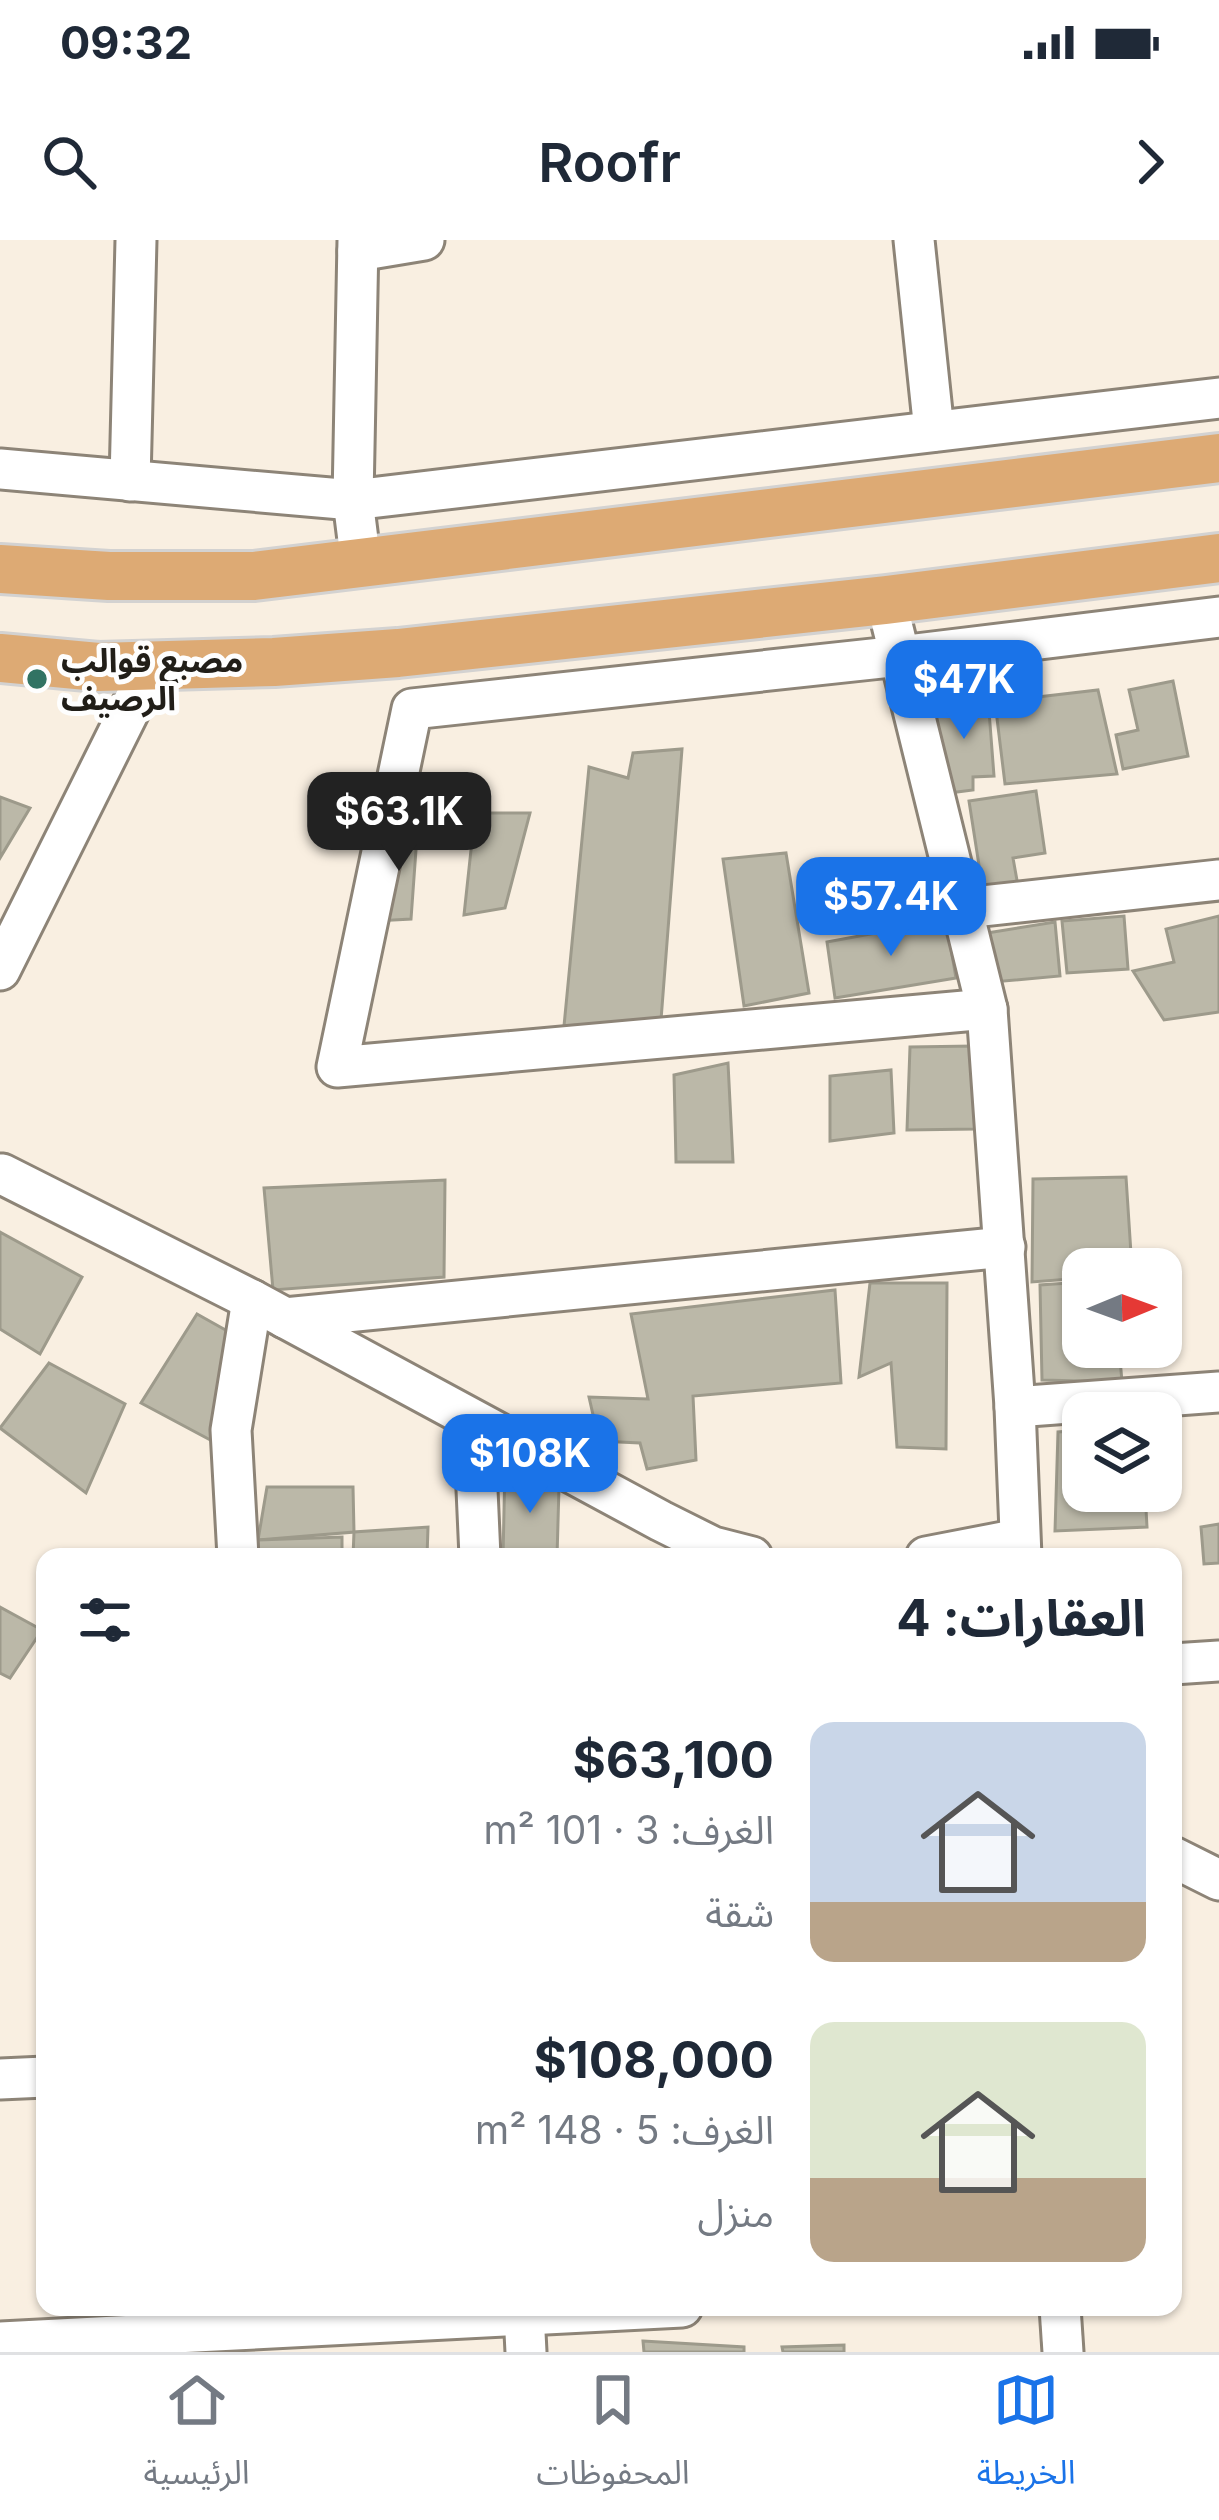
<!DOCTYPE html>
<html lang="ar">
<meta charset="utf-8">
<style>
body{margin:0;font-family:Inter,"Noto Sans Arabic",sans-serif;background:#f6f6f7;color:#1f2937;direction:rtl;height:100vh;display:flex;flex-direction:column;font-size:45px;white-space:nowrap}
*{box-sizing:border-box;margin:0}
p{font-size:39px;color:#747a83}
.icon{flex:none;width:66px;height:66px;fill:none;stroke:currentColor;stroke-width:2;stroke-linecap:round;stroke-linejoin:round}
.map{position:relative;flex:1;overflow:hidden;direction:ltr}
.panel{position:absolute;left:36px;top:1308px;width:1146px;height:768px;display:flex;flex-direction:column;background:#fff;border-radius:24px;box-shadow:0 3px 9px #0004;direction:rtl}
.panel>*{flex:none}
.needle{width:78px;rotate:89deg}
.tools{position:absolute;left:1062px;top:1008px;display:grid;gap:24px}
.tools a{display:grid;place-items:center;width:120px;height:120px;border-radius:24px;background:#fff;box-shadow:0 3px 9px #0004;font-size:60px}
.price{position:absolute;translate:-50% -102px;padding:0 27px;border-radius:24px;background:#1a73e8;color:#fff;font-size:39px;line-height:78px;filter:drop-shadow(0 3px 6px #0008)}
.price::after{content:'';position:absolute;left:50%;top:72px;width:36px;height:27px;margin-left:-18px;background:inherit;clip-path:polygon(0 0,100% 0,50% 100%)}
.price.active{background:#222;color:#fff}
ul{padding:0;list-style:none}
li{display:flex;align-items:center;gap:36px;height:300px;padding:0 36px}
li span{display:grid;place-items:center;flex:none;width:336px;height:240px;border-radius:24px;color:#555}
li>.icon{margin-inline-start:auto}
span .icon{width:144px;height:144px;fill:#fffc;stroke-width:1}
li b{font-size:51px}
h2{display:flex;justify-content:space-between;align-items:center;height:144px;padding:0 36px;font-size:51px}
.status{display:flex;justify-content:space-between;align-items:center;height:84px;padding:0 60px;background:#fff;direction:ltr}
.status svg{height:33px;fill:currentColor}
header{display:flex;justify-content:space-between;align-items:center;height:156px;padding:0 36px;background:#fff;font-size:54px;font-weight:600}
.dock{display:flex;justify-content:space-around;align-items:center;height:168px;border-top:3px solid #e0e1e3;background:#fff;font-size:33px;color:#747a83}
.dock a{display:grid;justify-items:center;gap:6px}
.dock .active{color:#1a73e8}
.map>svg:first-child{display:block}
.building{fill:#bbb8a8;stroke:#9d9a8b;stroke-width:3}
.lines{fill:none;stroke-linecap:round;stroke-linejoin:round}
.minor-casing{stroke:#8d8477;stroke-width:45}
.major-casing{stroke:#d3d2d1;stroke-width:54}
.minor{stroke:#fff;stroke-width:39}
.major{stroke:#ddaa74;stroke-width:48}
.poi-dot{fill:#317363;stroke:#fefefe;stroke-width:4.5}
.labels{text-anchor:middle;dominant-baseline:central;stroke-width:10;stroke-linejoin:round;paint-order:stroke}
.poi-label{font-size:33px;font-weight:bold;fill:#211e18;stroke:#fefefe;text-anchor:start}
</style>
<div class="status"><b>09:32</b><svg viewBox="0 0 49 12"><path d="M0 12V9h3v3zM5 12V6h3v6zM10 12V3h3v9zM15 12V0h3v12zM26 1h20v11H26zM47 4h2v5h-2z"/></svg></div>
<header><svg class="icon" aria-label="forward" viewBox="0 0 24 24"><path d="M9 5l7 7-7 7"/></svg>Roofr<svg class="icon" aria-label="search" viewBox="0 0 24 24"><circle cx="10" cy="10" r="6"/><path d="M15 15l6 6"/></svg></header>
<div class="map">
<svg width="1219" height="2112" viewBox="0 0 1219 2112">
<rect width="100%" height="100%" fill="#f9efe1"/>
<g class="building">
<path d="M 1173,441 L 1188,516 L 1123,529 L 1116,495 L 1138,490 L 1129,450 Z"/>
<path d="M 1098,450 L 1117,534 L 1005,544 L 995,462 Z"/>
<path d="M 988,458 L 994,536 L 973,537 L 973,550 L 949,553 L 929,465 Z"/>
<path d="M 682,509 L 661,780 L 564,786 L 589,527 L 628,538 L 633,513 Z"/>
<path d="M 1036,551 L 1045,613 L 1013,618 L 1018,646 L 983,651 L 969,561 Z"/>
<path d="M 0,557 L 30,568 L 0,618 Z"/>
<path d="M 475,573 L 530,573 L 505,668 L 464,675 Z"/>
<path d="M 418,582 L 411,679 L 376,681 L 393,585 Z"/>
<path d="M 786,613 L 809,753 L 744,766 L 723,619 Z"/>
<path d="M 1124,676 L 1128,729 L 1067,733 L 1062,681 Z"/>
<path d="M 1219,676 L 1219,772 L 1164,780 L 1133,731 L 1174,722 L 1166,689 Z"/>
<path d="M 946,680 L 956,738 L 835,758 L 827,702 Z"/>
<path d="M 1055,682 L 1060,736 L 993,742 L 981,694 Z"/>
<path d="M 973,806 L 975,889 L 907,890 L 910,807 Z"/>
<path d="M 728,823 L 733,922 L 676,922 L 674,835 Z"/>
<path d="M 891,830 L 894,893 L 830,901 L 830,836 Z"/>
<path d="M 1126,937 L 1132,1029 L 1083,1029 L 1083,1038 L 1032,1042 L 1033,939 Z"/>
<path d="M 445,940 L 444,1037 L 273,1050 L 264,948 Z"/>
<path d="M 0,992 L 82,1037 L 40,1114 L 0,1089 Z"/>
<path d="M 1083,1042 L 1083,1107 L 1119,1107 L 1122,1142 L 1042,1140 L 1040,1045 Z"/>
<path d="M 870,1043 L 947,1043 L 946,1209 L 897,1207 L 891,1123 L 859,1137 Z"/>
<path d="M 835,1050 L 841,1143 L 693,1156 L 696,1220 L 647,1229 L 640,1203 L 599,1201 L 589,1157 L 648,1159 L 631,1074 Z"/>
<path d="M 197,1074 L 238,1097 L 216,1203 L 141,1163 Z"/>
<path d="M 49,1123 L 125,1164 L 86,1253 L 0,1188 Z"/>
<path d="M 1083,1190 L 1083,1251 L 1145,1251 L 1147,1287 L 1055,1291 L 1058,1192 Z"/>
<path d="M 505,1225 L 559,1247 L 557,1317 L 503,1317 Z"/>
<path d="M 267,1247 L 353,1247 L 354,1292 L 258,1300 Z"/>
<path d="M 1219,1284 L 1219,1323 L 1204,1324 L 1201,1287 Z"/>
<path d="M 428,1287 L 427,1317 L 353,1317 L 354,1292 Z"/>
<path d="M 342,1297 L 342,1317 L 257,1317 L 258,1300 Z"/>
<path d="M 0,1367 L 42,1390 L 10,1438 L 0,1433 Z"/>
<path d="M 643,2101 L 744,2107 L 744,2112 L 644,2112 Z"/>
<path d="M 844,2105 L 844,2112 L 783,2112 L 782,2107 Z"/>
</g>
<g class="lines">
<defs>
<g id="minor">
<path d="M 358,0 L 353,260 L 361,324"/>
<path d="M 914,0 L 934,191"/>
<path d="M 358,11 L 424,0"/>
<path d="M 0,229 L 353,260 L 1219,158"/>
<path d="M 130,241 L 136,0"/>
<path d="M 886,360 L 987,769 L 1015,1167 L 1021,1317"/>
<path d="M 964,668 L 1219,640"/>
<path d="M 0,730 L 141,447"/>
<path d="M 987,769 L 337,827 L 412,469 L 900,416 L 1219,377"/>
<path d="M 2,934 L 252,1060 L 661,1281 L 713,1307 L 752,1317"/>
<path d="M 285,1078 L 1005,1007"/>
<path d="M 1015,1167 L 1219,1152"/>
<path d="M 474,1182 L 480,1317"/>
<path d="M 238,1317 L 231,1190 L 252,1060"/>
<path d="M 926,1317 L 1019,1299"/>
<path d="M 1173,1424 L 1219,1421"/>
<path d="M 1173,1617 L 1219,1640"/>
<path d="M 0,1839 L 45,1837"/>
<path d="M 1060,2067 L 1063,2112"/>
<path d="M 524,2073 L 526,2112"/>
<path d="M 0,2102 L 682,2067"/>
</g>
<g id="major">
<path d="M 0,329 L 109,336 L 254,336 L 1219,218"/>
<path d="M 0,418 L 98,427 L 274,422 L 398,413 L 886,360 L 1219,318"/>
</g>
</defs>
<use href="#minor" class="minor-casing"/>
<use href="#major" class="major-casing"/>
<use href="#minor" class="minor"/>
<use href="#major" class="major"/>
</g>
<circle class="poi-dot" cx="37" cy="439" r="12"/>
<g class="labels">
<g class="poi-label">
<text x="61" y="420">مصبع قوالب<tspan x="61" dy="38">الرصيف</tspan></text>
</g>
</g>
</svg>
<div class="tools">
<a><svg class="needle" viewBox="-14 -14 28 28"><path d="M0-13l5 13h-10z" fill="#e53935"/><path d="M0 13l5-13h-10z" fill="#747a83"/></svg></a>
<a><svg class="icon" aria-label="layers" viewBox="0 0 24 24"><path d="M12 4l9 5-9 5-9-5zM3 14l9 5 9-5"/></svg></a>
</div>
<b class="price" style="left:964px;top:502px">$47K</b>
<b class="price active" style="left:399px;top:634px">$63.1K</b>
<b class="price" style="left:891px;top:719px">$57.4K</b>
<b class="price" style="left:530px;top:1276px">$108K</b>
<section class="panel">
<h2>العقارات: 4<svg class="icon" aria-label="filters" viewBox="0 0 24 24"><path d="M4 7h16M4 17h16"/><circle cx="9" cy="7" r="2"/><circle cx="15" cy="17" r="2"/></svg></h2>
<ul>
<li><span style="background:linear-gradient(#c9d6e8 75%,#b9a48a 0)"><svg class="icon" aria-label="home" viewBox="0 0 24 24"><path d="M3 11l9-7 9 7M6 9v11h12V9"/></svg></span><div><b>$63,100</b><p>الغرف: 3 · 101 m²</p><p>شقة</p></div></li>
<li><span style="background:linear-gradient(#dfe7d0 65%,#b9a48a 0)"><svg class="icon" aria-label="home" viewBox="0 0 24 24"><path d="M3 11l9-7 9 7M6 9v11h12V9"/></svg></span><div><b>$108,000</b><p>الغرف: 5 · 148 m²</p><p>منزل</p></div></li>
</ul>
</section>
</div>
<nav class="dock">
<a class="active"><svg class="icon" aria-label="map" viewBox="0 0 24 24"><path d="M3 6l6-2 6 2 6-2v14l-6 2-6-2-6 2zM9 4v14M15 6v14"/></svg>الخريطة</a>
<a><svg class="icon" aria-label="saved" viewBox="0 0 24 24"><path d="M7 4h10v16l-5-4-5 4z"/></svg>المحفوظات</a>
<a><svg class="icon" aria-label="home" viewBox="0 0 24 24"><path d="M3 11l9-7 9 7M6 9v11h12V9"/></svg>الرئيسية</a>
</nav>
